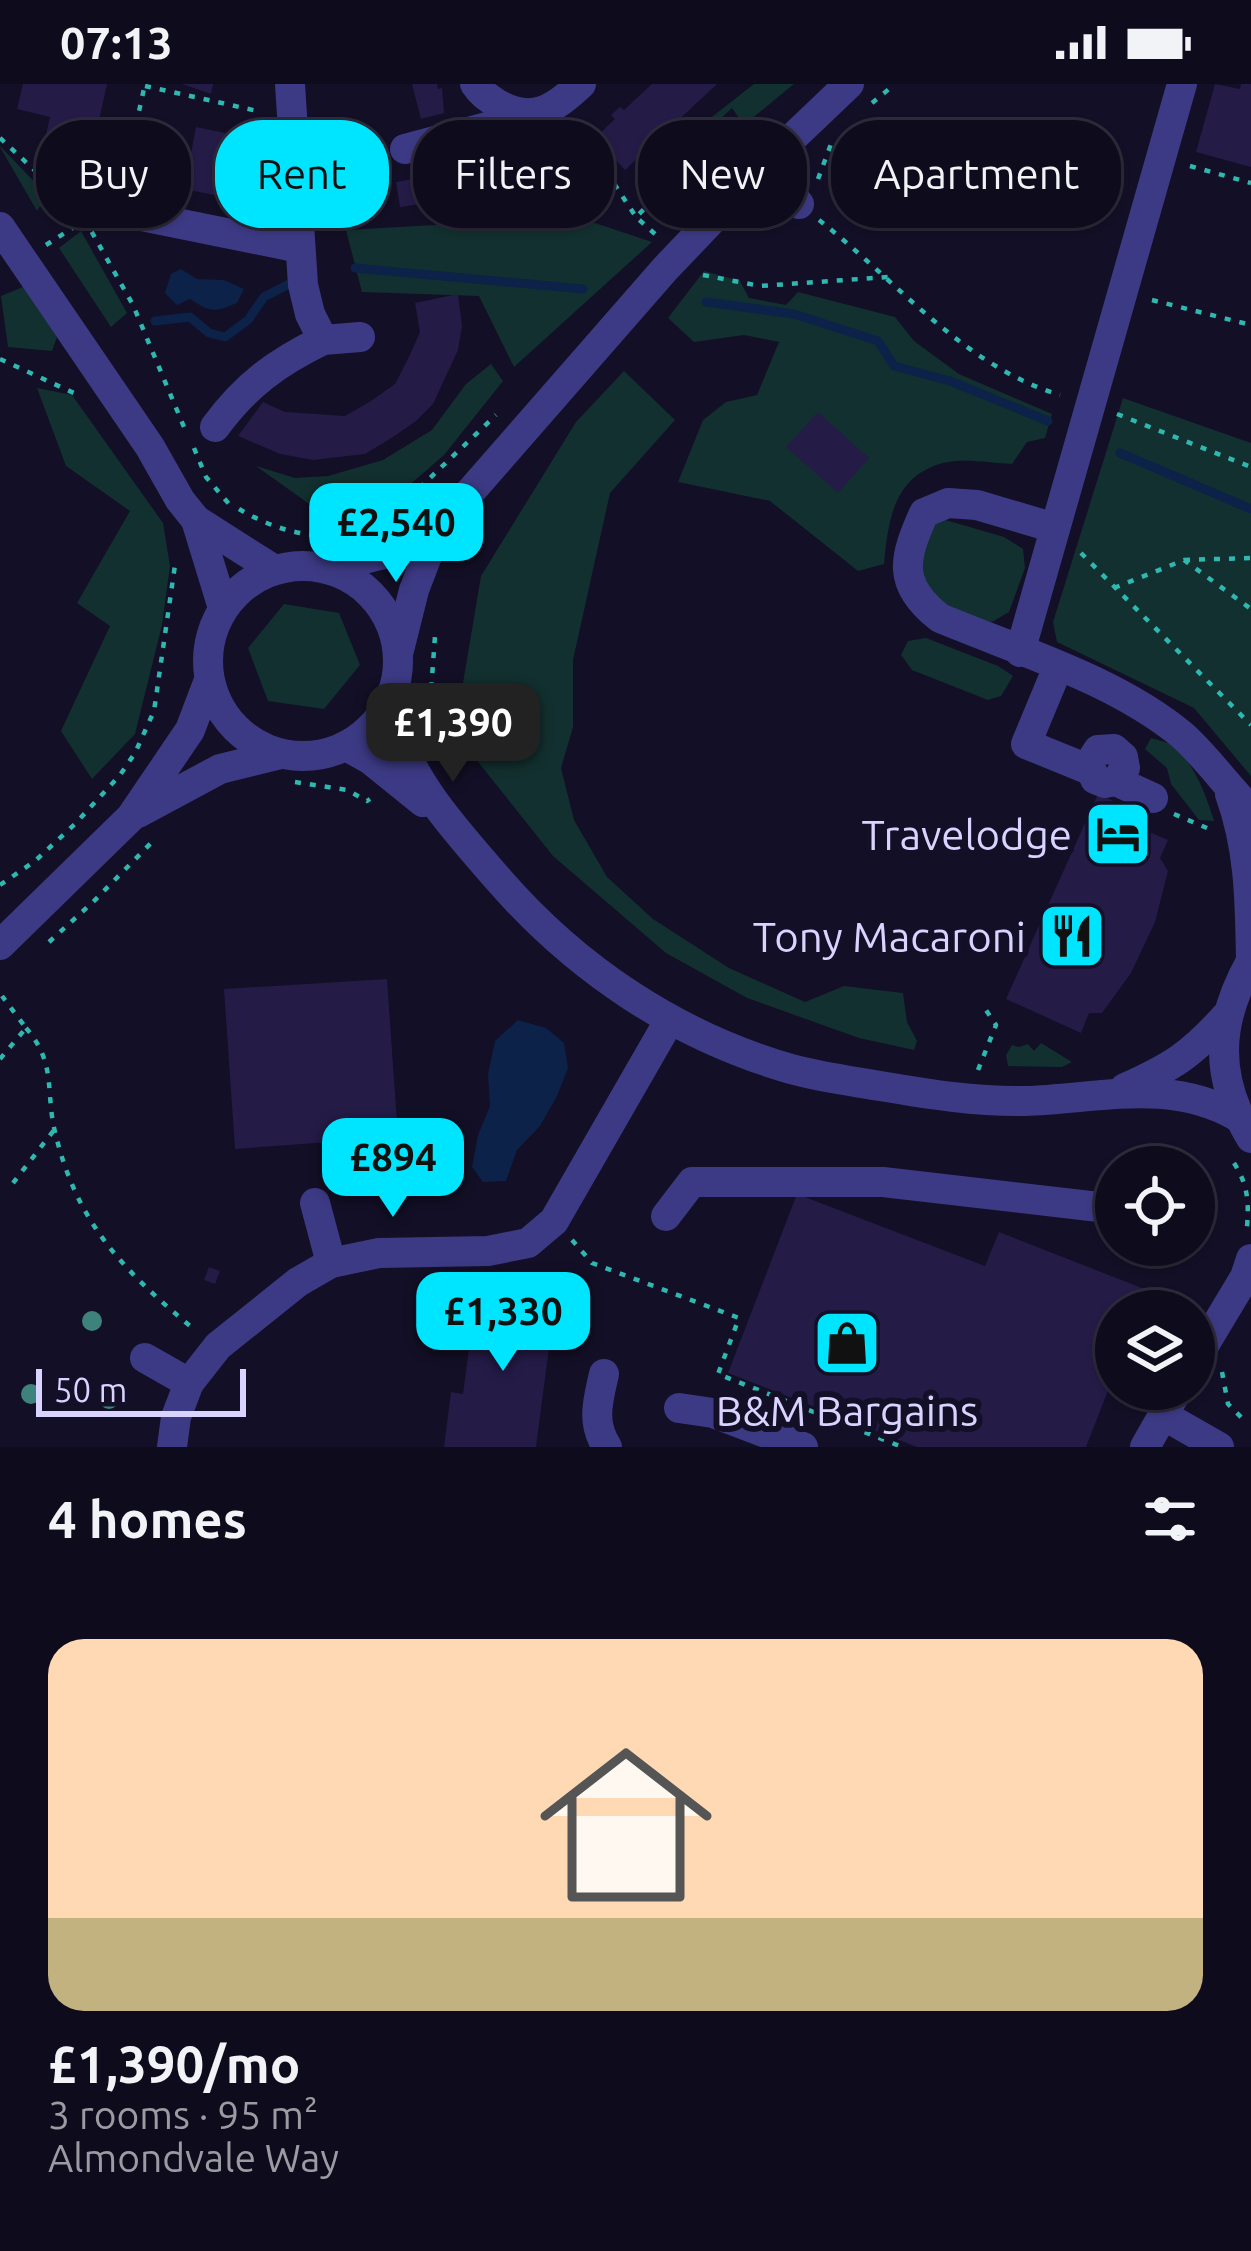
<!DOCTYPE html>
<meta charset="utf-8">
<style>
body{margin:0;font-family:Ubuntu,sans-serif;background:#171425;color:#f1f3f6;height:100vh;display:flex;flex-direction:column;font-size:45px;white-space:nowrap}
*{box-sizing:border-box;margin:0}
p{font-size:39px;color:#9b9ba3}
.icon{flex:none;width:66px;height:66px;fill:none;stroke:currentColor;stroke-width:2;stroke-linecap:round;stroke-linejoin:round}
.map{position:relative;height:1363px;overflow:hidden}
.sheet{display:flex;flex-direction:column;background:#0e0b1c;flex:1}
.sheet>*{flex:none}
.top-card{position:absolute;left:36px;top:36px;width:1179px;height:108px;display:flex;gap:24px}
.buttons{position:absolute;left:1095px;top:1062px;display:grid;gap:24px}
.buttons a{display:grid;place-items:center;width:120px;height:120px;border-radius:50%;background:#0e0b1c;box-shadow:0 3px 9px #0004,0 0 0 3px #2e2b3b;font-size:60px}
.scale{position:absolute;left:36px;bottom:30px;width:210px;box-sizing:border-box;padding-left:12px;border:6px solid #d9d4ff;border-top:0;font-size:33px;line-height:42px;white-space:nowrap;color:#d9d4ff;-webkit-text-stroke:9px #130f26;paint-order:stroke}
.price{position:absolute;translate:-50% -102px;padding:0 27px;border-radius:24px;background:#00e5ff;color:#111;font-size:39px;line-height:78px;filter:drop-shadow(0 3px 6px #0008)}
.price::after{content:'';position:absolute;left:50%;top:72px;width:36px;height:27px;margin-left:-18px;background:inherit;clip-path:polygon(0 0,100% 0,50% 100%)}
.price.selected{background:#222;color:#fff}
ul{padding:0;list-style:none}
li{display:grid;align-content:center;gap:24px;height:636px;padding:0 48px}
li span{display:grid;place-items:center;height:372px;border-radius:36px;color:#555}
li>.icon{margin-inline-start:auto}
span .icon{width:216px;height:216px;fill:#fffc;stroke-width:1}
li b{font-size:51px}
h2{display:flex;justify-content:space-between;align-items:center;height:144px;padding:0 48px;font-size:51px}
.tag{padding:0 42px;border-radius:48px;background:#0e0b1c;box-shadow:0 3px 9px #0004,0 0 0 3px #2e2b3b;font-size:42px;line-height:108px}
.tag.selected{background:#00e5ff;color:#111}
.status{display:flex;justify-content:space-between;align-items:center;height:84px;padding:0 60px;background:#0e0b1c;direction:ltr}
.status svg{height:33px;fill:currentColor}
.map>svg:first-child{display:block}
.green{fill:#12302f}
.water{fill:#0c2248}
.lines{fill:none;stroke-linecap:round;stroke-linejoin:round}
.stream{stroke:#0c2248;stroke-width:9}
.building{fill:#241b47}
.path{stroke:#2fb8b0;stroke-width:4.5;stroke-dasharray:6 9;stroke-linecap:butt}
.minor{stroke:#3d3a85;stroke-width:30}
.tree{fill:#3d827b}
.labels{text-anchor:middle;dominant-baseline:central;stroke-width:12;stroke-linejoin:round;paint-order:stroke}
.poi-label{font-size:42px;fill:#d9d4ff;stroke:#130f26;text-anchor:end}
</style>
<div class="status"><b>07:13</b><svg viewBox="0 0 49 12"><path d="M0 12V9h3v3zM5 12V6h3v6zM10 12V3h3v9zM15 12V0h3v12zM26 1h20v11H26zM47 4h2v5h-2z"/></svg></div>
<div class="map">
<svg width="1251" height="1363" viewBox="0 0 1251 1363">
<rect width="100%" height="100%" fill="#130f26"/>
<g class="green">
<path d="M 754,0 L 794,0 L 744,41 L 732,24 L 661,90 L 644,86 Z"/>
<path d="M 0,62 L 47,111 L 37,127 L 0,63 Z"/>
<path d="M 577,133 L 652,158 L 514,283 L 479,212 L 362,208 L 346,146 Z"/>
<path d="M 81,147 L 127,229 L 111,243 L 59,164 Z"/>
<path d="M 704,187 L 740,197 L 749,214 L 786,221 L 798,208 L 895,233 L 914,257 L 959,290 L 1052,330 L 1045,354 L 1027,358 L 1012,380 C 991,379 963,374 943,379 C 894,392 888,436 884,480 L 858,487 L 770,417 L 678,398 L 703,336 L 726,318 L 757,311 L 779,258 L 744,251 L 694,258 L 668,234 Z"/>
<path d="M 23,203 L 57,253 L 52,267 L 8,263 L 1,212 Z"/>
<path d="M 491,280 L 503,297 L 444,371 L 392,416 L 319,427 L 256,382 L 295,394 L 328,392 L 383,376 L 432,346 L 466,300 Z"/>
<path d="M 624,287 L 675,336 L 610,409 L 573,576 L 573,643 L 561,684 L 574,736 L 607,793 L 653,835 L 729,884 L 805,918 L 844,902 L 903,909 L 907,938 L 917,957 L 914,966 L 859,954 L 747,914 L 666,869 L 553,772 L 475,674 L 463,599 L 481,492 L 576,338 Z"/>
<path d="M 37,304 L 72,311 L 163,439 L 170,482 L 162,541 L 135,650 L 92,695 L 61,647 L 110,542 L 77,519 L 130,427 L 66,382 Z"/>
<path d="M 1123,314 L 1251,359 L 1251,692 L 1194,624 L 1057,558 L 1053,538 Z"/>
<path d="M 942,435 L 1004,453 L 1023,465 L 1025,484 L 1009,528 L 992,538 C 963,534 918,516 918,480 C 918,471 921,460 922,450 Z"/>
<path d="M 284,520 L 339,529 L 360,581 L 324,625 L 268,617 L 248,564 Z"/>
<path d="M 926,554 L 998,582 L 1013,592 L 1001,612 L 988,616 L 912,586 L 901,571 L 908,557 Z"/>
<path d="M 1151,654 C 1157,656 1164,657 1170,660 C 1192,673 1207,713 1214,737 L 1199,736 L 1171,700 L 1167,684 L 1145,665 Z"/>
<path d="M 1041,959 L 1072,978 L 1062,983 L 1008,982 L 1006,971 L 1012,961 L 1019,963 L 1028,960 L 1034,967 Z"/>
</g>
<g class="water">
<path d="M 181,185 L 197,195 L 224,196 L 244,205 L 237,219 C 215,228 211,229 190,215 L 177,221 L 165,209 L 171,190 Z"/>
<path d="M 518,936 L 546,944 L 564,959 L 568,984 L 557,1012 L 540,1042 L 517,1066 L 506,1097 L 483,1098 L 472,1083 L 478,1051 L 490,1022 L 488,990 L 495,957 Z"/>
</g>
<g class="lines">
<g class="stream">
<path d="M 355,184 L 583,205"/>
<path d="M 706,218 L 794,230 L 878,257 L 894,282 L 950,297 L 1048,337"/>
<path d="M 155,237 L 190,233 L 209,249 L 225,253 L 248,236 L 264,213 L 289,200"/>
<path d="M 1120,369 L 1251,425"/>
</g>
</g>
<g class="building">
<path d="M 23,0 L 107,0 L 88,87 L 40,77 L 50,33 L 17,25 Z"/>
<path d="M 182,0 L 213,0 L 211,10 Z"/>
<path d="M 412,0 L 437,0 L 438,5 L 442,4 L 444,29 L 421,35 Z"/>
<path d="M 652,0 L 717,0 L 625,86 L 595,54 L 615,35 L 611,31 L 620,23 L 624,26 Z"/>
<path d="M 1215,0 L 1240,5 L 1241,0 L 1251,0 L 1251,83 L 1196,68 Z"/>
<path d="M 196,43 L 244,53 L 240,70 L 269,75 L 260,120 L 184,105 Z"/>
<path d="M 517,81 L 521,106 L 487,112 L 483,86 Z"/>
<path d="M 473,87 L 477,112 L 443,118 L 439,92 Z"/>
<path d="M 429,92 L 434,118 L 400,123 L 396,98 Z"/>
<path d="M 544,95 L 569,98 L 570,122 L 531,123 L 530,100 L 544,99 Z"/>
<path d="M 458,210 L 462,242 L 458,266 L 433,320 L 416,337 L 393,353 L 365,370 L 313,376 L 280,370 L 238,352 L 263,318 L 285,328 L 345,332 L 371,317 L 395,300 L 408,275 L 420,248 L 415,219 Z"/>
<path d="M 818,328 L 869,374 L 838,409 L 786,363 Z"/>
<path d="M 1098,710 L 1146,732 L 1140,744 L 1168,756 L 1160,774 L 1168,787 L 1155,838 L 1131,889 L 1102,929 L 1089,929 L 1081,949 L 1006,915 Z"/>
<path d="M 387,895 L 398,1053 L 235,1065 L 224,905 Z"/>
<path d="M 797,1110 L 985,1182 L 999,1148 L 1147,1206 L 1139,1227 L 1116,1227 L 1116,1286 L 1086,1363 L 917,1363 L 728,1289 Z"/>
<path d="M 209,1183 L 220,1187 L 215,1200 L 204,1196 Z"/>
<path d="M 477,1205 L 549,1214 L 546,1233 L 553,1233 L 536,1363 L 444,1363 L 451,1308 L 463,1310 Z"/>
</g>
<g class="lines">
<g class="path">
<path d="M 145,2 L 262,28"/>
<path d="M 872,19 L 895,0"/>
<path d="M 571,41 L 582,57 L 603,73 L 615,101 L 636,133"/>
<path d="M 0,54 L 87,135"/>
<path d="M 1190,82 L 1251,99"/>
<path d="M 818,95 L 831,60"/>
<path d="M 123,100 L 145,0"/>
<path d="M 819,136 C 897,197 963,282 1060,311"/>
<path d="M 747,141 L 777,135"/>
<path d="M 655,150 L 636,133 L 729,41 L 745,59"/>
<path d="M 46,161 L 85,136 L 133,221 L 184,343"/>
<path d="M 703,191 L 760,202 L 888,193"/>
<path d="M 1152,216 L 1251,241"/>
<path d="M 0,275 L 76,310"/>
<path d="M 1117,330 L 1251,383"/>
<path d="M 194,364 L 206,393 L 229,420"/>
<path d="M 239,425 C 266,441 299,453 330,451"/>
<path d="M 387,435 L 496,331"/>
<path d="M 1081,469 L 1251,641"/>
<path d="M 1184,476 L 1251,474"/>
<path d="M 1114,504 L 1184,476 L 1251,525"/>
<path d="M 430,649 L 430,621 L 435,552"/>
<path d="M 295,698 L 347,706 L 367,717 L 370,715"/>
<path d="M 1174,730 L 1207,744"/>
<path d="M 0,801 L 35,777 L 75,740 L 120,691 L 135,669 L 154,627 L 175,481 L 178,481"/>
<path d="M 49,858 L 93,818 L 153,757"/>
<path d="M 26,944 C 57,980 45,1007 55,1048 C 77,1141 125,1188 196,1247"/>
<path d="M 0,975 L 26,944 L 2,912"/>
<path d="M 978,986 L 996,941 L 986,926"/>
<path d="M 1234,1079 C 1248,1101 1249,1118 1247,1143 L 1251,1145"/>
<path d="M 13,1099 L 54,1046"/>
<path d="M 572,1156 L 592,1179 L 739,1234 L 718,1290 L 902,1363"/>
<path d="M 1222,1288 L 1228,1320 L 1242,1334 L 1239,1341"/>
</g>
<g class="minor">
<path d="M 475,0 C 481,9 487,13 496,19 C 532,41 554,25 581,0"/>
<path d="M 405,65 L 531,31"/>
<path d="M 765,80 L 799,120"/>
<path d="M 117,127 L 300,164"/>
<path d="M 0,143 L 150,363 L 180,416 L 196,436 L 273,485"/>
<path d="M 323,256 L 360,253"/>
<path d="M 215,343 C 246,301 276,279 323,256 L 310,230 L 303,201 L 290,0"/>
<path d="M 196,436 L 223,524"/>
<path d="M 1055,444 L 977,421 L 948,419 L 924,429 C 904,474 896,500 940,534 C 1019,567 1116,596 1182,651 C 1208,674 1226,702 1251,726"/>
<circle cx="303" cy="577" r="95"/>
<path d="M 329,484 L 384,470 L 437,446"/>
<path d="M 399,566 L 414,506 L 437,446 L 665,185 L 765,80 L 849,0"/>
<path d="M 1020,568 L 1182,0"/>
<path d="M 1058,583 L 1026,660 L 1090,686"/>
<path d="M 394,608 C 395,620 394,633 397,645 C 412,700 461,752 498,795 C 576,885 676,952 791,985 C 820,993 851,997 880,1002 C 927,1010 977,1018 1025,1017 C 1098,1015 1170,993 1238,1033"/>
<path d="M 346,662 L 371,676 L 423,718"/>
<path d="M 1116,697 L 1125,684 L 1123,673 L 1114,665 L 1098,666 L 1089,680 L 1095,695 L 1105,699 L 1116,697 L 1153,714"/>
<path d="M 1230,710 C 1250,765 1250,819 1251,877"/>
<path d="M 138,729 L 220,685 L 281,670"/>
<path d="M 0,861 L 131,733 L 190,646 L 209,596"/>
<path d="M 1251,877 C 1216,939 1214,993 1251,1054"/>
<path d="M 1125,1004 C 1172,983 1191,971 1226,932"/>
<path d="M 315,1119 L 331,1179"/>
<path d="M 666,1132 L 692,1098 L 883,1098 L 1116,1125"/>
<path d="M 145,1274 L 189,1299"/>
<path d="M 1194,1278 L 1245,1193 L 1251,1175"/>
<path d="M 604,1290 C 598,1317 591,1338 607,1363"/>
<path d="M 679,1324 L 713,1329 L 803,1363"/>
<path d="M 1163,1331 L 1219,1363"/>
<path d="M 172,1363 L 176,1333 L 189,1299 L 218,1262 L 298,1198 L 331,1179 L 379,1169 L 488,1167 L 528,1159 L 554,1137 L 669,937"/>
<path d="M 1145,1363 L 1178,1305"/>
</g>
</g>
<g class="tree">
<circle cx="92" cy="1237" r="10"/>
<circle cx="31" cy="1310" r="10"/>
<circle cx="109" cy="1315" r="10"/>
</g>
<defs>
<symbol id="hotel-square" viewBox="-11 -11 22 22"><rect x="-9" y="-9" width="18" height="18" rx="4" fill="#00e5ff" stroke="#130f26"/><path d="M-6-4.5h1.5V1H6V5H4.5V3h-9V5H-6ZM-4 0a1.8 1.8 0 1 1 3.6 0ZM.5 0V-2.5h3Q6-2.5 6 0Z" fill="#111"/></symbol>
<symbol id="restaurant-square" viewBox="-11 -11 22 22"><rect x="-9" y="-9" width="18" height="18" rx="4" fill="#00e5ff" stroke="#130f26"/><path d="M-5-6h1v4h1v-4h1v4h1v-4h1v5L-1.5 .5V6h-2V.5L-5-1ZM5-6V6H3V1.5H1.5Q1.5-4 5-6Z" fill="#111"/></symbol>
<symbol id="shop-square" viewBox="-11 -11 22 22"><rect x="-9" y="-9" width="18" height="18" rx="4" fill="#00e5ff" stroke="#130f26"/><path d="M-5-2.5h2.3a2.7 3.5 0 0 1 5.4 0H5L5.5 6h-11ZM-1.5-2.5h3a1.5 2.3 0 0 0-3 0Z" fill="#111"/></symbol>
</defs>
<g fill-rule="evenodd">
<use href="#hotel-square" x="1080" y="712" width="76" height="76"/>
<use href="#restaurant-square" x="1034" y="814" width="76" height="76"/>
<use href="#shop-square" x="809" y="1221" width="76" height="76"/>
</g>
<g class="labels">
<g class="poi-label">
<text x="1072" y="750">Travelodge</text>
<text x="1026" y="852">Tony Macaroni</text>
<text x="847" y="1326" text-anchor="middle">B&amp;M Bargains</text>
</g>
</g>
</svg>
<div class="buttons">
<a><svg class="icon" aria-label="locate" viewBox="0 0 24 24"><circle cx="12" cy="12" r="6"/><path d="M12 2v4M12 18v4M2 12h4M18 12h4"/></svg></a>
<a><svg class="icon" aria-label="layers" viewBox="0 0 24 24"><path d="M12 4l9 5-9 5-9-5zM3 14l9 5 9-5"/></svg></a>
</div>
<div class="scale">50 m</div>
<b class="price" style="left:396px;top:501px">£2,540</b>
<b class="price selected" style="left:453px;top:701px">£1,390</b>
<b class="price" style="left:393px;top:1136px">£894</b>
<b class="price" style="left:503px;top:1290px">£1,330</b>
<div class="top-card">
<a class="tag">Buy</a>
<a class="tag selected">Rent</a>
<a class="tag">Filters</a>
<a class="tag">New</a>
<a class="tag">Apartment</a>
</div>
</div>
<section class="sheet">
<h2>4 homes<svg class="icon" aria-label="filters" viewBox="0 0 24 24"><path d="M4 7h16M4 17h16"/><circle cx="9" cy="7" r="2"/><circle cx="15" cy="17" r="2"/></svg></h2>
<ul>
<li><span style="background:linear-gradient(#ffd9b3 75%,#c2b280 0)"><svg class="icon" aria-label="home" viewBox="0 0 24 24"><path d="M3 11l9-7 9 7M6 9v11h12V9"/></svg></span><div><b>£1,390/mo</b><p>3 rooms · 95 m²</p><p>Almondvale Way</p></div></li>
</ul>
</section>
